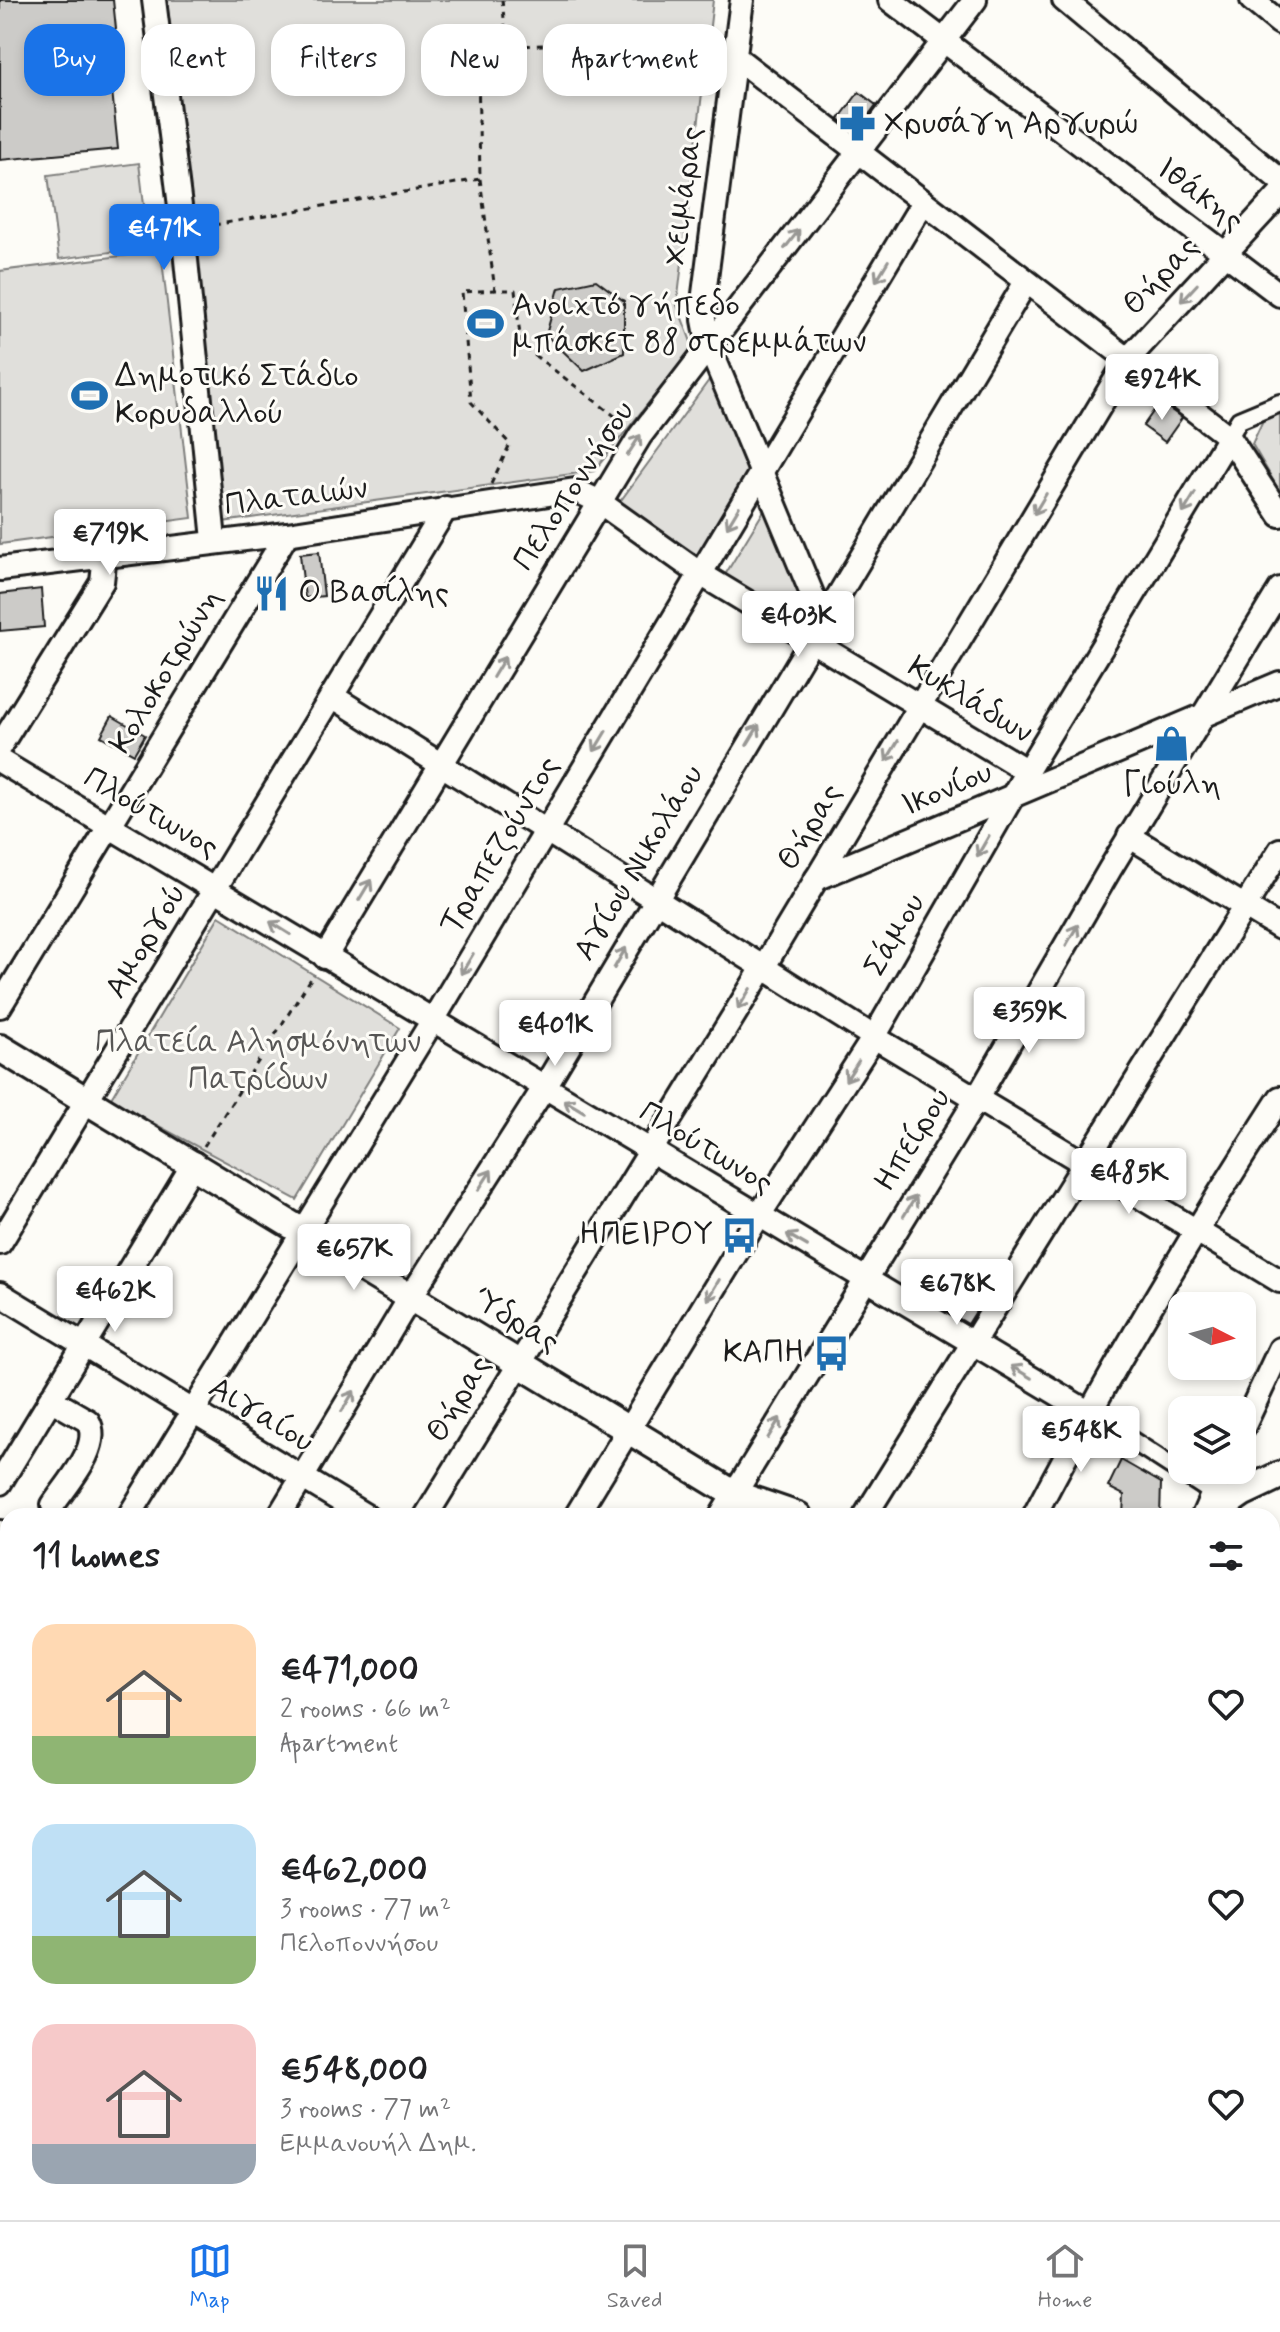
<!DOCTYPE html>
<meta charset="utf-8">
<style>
body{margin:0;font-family:Mynerve,sans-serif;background:#f6f6f6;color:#202124;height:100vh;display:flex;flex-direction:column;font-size:30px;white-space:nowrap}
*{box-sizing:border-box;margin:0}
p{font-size:26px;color:#757577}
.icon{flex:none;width:44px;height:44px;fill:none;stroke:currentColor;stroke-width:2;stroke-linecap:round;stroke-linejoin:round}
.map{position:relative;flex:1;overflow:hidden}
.panel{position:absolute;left:0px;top:1508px;width:1280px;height:712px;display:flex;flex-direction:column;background:#fff;border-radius:24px 24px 0 0;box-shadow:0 4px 12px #0003}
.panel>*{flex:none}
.hud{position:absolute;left:24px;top:24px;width:800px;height:72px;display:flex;gap:16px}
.needle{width:52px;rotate:96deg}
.buttons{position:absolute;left:1168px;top:1292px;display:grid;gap:16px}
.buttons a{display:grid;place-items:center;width:88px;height:88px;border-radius:16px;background:#fff;box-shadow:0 4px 12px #0003;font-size:40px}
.price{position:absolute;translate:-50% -68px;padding:0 18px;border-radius:8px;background:#fff;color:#222;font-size:26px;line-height:52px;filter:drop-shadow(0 2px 4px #0008)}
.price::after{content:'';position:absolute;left:50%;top:48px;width:24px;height:18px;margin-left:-12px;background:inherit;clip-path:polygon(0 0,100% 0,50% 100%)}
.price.current{background:#1a73e8;color:#fff}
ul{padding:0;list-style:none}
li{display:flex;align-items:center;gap:24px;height:200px;padding:0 32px}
li span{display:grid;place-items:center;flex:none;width:224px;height:160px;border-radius:24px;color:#555}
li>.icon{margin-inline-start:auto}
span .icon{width:96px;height:96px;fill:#fffc;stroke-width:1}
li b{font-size:34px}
h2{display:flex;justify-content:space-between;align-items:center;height:96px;padding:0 32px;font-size:34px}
.tag{padding:0 28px;border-radius:24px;background:#fff;box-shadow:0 4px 12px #0003;font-size:28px;line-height:72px}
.tag.current{background:#1a73e8;color:#fff}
.menu{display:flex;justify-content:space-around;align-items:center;height:112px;border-top:2px solid #e0e0e0;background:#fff;font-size:22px;color:#757577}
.menu a{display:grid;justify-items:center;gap:4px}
.menu .current{color:#1a73e8}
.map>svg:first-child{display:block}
.green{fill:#e0dfdb;stroke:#7e7e7c;stroke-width:2}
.building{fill:#cccbc8;stroke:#1c1c1c;stroke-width:2}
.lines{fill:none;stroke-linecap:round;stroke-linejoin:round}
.pedestrian-casing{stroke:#1c1c1c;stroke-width:22}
.minor-casing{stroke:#1c1c1c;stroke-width:28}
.tertiary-casing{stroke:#1c1c1c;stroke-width:32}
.path{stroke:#1c1c1c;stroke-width:3;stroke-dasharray:6 6;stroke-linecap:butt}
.pedestrian{stroke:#fdfcf7;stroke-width:16}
.minor{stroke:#fdfcf7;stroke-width:22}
.tertiary{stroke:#fdfcf7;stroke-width:26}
.oneway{stroke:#989794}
.labels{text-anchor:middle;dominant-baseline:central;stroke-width:6;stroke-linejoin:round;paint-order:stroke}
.poi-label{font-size:32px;fill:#1c1c1c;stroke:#fdfcf7;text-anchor:start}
.street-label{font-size:32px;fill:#1c1c1c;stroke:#fdfcf7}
.park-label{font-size:32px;fill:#575655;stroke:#fdfcf7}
</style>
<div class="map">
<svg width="1280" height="2220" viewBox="0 0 1280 2220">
<rect width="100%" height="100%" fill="#fdfcf7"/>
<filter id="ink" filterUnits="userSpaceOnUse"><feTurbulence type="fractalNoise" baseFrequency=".0125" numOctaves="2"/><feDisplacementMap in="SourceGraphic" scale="16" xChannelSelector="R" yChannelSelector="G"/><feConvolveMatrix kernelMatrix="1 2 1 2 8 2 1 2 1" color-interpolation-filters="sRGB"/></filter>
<g filter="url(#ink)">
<g class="green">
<path d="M 167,0 L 713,0 L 677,305 L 693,347 L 594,471 L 222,522 Z"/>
<path d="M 139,163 L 149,247 L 59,259 L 48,175 Z"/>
<path d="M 161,251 L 192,518 L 0,544 L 0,271 Z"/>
<path d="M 712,376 L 749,477 L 699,556 L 619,503 Z"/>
<path d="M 1280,409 L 1280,492 L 1252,444 L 1264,418 Z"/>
<path d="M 765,509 L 808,616 L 805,623 L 725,575 Z"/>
<path d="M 219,916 L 400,1028 L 297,1200 L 110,1100 Z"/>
</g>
<g class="building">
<path d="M 0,0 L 113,0 L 116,29 L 106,31 L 118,149 L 0,160 Z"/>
<path d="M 859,92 L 876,105 L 856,132 L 839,119 Z"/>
<path d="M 596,280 L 624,301 L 624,353 L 584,371 L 546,335 L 559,288 Z"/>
<path d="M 1160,402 L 1182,418 L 1165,442 L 1143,426 Z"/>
<path d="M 319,552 L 324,596 L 305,598 L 300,554 Z"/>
<path d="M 41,589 L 44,627 L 0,631 L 0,594 Z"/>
<path d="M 112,716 L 145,735 L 134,754 L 101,736 Z"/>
<path d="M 953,1266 L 992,1286 L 968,1324 L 933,1303 Z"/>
<path d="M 1121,1460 L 1161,1483 L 1160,1516 L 1123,1516 L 1124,1495 L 1108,1487 Z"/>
</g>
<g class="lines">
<defs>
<g id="pedestrian">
<path d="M 1229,437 L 1239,420 L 1280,403"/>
<path d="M 1088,1412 L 1213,1493"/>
</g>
<g id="minor">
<path d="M 154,0 L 183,230 L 214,540"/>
<path d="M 742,0 L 704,294 L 704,320 L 709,346 L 822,618"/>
<path d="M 890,0 L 1280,295"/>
<path d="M 1064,0 L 1280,180"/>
<path d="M 1252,0 L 1280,23"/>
<path d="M 734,56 L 1229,437 L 1280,515"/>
<path d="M 0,569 L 287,534 L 575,490 L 598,501 L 699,573 L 1027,771"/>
<path d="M 332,696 L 874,1037 L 1280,1281"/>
<path d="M 0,746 L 102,582 L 105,554"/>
<path d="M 0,761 L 1088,1412"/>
<path d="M 1129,836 L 1280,928"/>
<path d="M 816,879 L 1280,683"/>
<path d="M 325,957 L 640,436 L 975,0"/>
<path d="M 0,1006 L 287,534"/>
<path d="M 0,1243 L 446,508"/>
<path d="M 0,1294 L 366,1516"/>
<path d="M 50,1399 L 88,1421 C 103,1446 66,1485 53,1505"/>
<path d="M 1242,1430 L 1280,1349"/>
<path d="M 0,1483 L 194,1163"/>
<path d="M 129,1516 L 433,1020 L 922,204"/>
<path d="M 279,1516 L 410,1298 L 544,1088 L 1026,282"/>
<path d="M 426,1516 L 763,968 L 1128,359 L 1280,194"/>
<path d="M 576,1516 L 758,1217 L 874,1037 L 1027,771 L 1229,437"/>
<path d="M 721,1516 L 976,1100 L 1110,869 L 1280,589"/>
<path d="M 865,1516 L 1280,850"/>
<path d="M 1034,1516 C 1109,1372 1192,1234 1280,1098"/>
<path d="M 1203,1516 L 1223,1470"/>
<path d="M 1272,1632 L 1280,1634"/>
<path d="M 0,1727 L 8,1714"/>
<path d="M 1272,1767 L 1280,1769"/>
<path d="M 1272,1897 L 1280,1899"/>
<path d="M 1272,1951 L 1280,1915"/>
<path d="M 0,1976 L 8,1962"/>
<path d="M 1272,2017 L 1280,2019"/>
<path d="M 0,2048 L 8,2053"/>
<path d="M 1272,2134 L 1280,2136"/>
<path d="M 268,2212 L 281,2220"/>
<path d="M 1146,2212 L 1148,2220"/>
<path d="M 1,2220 L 8,2209"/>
<path d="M 148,2220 L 153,2212"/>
<path d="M 304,2220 L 309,2212"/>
<path d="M 446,2220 L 450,2212"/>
<path d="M 596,2220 L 601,2212"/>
</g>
<g id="tertiary">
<path d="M 0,1048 L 734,1494 L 798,1516"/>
<path d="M 1209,1516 L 1242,1493 L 1280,1475"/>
<path d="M 0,1534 L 8,1539"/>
<path d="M 0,1767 L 8,1772"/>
<path d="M 1272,2200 L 1277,2220"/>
<path d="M 746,2212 L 761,2220"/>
<path d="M 1039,2212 L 1052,2220"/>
<path d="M 855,2220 L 859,2212"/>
</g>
</defs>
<use href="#pedestrian" class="pedestrian-casing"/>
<use href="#minor" class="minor-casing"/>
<use href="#tertiary" class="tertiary-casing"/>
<g class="path">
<path d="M 502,0 L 507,46"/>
<path d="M 480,179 L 495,290 L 515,290 L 521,345 L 624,423"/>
<path d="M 202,227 L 480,179 L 478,65 L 484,47 L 717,39"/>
<path d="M 491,484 L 510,444 L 471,402 L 462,292 L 495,290"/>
<path d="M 204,1146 L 314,974"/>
</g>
<use href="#pedestrian" class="pedestrian"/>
<use href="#minor" class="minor"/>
<use href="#tertiary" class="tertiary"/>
</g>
<defs><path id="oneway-shaft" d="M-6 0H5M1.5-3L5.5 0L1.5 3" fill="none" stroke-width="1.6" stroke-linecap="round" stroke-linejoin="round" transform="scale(2)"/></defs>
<g class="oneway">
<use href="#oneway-shaft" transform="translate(792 239) rotate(-52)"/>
<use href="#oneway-shaft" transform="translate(882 271) rotate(121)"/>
<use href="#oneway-shaft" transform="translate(1189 293) rotate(133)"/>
<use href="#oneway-shaft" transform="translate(634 445) rotate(-57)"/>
<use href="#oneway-shaft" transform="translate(1189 503) rotate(121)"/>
<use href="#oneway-shaft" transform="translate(1040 504) rotate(121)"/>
<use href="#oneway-shaft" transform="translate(733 517) rotate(121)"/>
<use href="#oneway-shaft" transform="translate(499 667) rotate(-59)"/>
<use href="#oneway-shaft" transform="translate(753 735) rotate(-59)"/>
<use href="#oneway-shaft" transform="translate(600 741) rotate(121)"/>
<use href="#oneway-shaft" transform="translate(892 751) rotate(121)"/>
<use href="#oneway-shaft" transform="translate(983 846) rotate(120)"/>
<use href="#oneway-shaft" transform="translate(365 890) rotate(-59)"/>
<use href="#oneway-shaft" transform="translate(280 928) rotate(-148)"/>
<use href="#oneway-shaft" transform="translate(1072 935) rotate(-60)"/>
<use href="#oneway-shaft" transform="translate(620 958) rotate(-60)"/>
<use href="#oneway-shaft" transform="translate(467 964) rotate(121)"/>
<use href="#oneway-shaft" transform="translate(744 999) rotate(121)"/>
<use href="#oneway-shaft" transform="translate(852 1071) rotate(123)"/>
<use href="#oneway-shaft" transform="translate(574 1106) rotate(-149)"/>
<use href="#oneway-shaft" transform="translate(485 1180) rotate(-57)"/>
<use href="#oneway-shaft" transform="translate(910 1206) rotate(-58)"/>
<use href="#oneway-shaft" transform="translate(797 1240) rotate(-150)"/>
<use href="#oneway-shaft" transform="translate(713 1290) rotate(121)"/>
<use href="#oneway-shaft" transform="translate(1021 1372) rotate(-149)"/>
<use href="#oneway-shaft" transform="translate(348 1401) rotate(-59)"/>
<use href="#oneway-shaft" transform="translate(774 1428) rotate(-59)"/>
</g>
</g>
<defs>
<symbol id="pharmacy-bare" viewBox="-9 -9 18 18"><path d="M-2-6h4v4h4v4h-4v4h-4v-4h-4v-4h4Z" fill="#1f6fb2" stroke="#fdfcf7" stroke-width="2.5" paint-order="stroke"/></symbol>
<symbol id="stadium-bare" viewBox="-9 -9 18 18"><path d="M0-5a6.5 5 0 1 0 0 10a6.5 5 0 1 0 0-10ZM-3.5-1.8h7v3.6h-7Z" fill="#1f6fb2" stroke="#fdfcf7" stroke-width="2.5" paint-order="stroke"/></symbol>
<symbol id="restaurant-bare" viewBox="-9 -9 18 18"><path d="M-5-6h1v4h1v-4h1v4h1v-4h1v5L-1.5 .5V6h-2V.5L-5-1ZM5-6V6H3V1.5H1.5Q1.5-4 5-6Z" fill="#1f6fb2" stroke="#fdfcf7" stroke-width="2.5" paint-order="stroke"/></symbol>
<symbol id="shop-bare" viewBox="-9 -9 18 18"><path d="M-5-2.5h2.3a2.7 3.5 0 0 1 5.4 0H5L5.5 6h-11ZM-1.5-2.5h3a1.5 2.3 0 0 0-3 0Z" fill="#1f6fb2" stroke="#fdfcf7" stroke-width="2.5" paint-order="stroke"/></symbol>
<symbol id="bus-bare" viewBox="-9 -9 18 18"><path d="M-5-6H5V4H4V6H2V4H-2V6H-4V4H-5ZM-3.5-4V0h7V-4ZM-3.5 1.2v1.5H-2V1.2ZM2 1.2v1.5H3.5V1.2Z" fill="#1f6fb2" stroke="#fdfcf7" stroke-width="2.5" paint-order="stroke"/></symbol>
</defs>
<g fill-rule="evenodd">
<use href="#pharmacy-bare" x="832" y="98" width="51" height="51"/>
<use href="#stadium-bare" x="460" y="298" width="51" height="51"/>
<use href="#stadium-bare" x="64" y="370" width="51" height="51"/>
<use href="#restaurant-bare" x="246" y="568" width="51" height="51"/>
<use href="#shop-bare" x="1146" y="718" width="51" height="51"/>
<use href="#bus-bare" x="714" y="1210" width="51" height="51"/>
<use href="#bus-bare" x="806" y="1328" width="51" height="51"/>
</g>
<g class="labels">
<g class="poi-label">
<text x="884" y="124">Χρυσάγη Αργυρώ</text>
<text x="512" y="306">Ανοιχτό γήπεδο<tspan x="512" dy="37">μπάσκετ 88 στρεμμάτων</tspan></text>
<text x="115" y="377">Δημοτικό Στάδιο<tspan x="115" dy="37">Κορυδαλλού</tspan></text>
<text x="298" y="593">Ο Βασίλης</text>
<text x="1172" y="785" text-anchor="middle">Γιούλη</text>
<text x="713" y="1235" text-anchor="end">ΗΠΕΙΡΟΥ</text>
<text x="805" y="1353" text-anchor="end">ΚΑΠΗ</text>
</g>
<g class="street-label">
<text transform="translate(1200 195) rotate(37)">Ιθάκης</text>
<text transform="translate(684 196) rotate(-83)">Χειμάρας</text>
<text transform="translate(1161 276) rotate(-47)">Θήρας</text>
<text transform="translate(574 486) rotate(-57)">Πελοποννήσου</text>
<text transform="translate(296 497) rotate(-7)">Πλαταιών</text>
<text transform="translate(166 671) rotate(-59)">Κολοκοτρώνη</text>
<text transform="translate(970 700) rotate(31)">Κυκλάδων</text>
<text transform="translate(947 789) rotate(-23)">Ικονίου</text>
<text transform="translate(151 813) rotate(30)">Πλούτωνος</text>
<text transform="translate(810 827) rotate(-59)">Θήρας</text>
<text transform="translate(500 845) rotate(-59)">Τραπεζούντος</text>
<text transform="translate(639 863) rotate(-59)">Αγίου Νικολάου</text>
<text transform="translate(895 935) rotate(-60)">Σάμου</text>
<text transform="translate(146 941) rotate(-59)">Αμοργού</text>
<text transform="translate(913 1140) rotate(-58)">Ηπείρου</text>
<text transform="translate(706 1148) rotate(31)">Πλούτωνος</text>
<text transform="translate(516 1321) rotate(31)">Ύδρας</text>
<text transform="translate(459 1399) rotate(-59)">Θήρας</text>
<text transform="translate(261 1415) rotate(31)">Αιγαίου</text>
</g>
<g class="park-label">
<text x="258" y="1043">Πλατεία Αλησμόνητων<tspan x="258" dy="37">Πατρίδων</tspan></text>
</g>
</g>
</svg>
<div class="buttons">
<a><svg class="needle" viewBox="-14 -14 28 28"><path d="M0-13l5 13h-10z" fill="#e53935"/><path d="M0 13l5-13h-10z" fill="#757577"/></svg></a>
<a><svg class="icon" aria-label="layers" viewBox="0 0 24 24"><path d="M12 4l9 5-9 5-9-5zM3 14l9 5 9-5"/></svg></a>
</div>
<b class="price current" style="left:164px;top:272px">€471K</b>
<b class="price" style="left:1162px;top:422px">€924K</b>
<b class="price" style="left:110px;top:577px">€719K</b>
<b class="price" style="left:798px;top:659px">€403K</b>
<b class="price" style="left:1029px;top:1055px">€359K</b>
<b class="price" style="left:555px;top:1068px">€401K</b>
<b class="price" style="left:1129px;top:1216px">€485K</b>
<b class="price" style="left:354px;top:1292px">€657K</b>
<b class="price" style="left:957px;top:1327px">€678K</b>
<b class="price" style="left:115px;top:1334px">€462K</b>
<b class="price" style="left:1081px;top:1474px">€548K</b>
<div class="hud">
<a class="tag current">Buy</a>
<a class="tag">Rent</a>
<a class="tag">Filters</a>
<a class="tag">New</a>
<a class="tag">Apartment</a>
</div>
<section class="panel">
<h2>11 homes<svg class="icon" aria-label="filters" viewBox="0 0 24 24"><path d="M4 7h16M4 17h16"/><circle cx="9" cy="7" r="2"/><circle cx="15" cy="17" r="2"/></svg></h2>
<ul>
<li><span style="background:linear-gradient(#ffd9b3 70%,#8fb573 0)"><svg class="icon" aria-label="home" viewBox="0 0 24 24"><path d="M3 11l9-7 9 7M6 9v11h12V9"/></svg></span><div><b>€471,000</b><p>2 rooms · 66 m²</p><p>Apartment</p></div><svg class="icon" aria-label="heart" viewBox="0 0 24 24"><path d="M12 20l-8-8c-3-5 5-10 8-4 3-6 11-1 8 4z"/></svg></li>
<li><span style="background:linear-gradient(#bfe0f5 70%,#8fb573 0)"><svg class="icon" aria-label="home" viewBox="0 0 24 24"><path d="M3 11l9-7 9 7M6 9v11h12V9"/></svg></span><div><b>€462,000</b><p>3 rooms · 77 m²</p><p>Πελοποννήσου</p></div><svg class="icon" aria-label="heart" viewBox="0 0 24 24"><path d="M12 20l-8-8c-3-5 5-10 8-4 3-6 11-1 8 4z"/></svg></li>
<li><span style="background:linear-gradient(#f6c9c9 75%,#9aa5b1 0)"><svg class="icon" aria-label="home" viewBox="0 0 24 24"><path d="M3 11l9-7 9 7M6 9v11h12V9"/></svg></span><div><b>€548,000</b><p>3 rooms · 77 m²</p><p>Εμμανουήλ Δημ.</p></div><svg class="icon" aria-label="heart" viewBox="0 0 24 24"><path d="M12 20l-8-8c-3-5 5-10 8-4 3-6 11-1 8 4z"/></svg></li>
</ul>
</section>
</div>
<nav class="menu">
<a class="current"><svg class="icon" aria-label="map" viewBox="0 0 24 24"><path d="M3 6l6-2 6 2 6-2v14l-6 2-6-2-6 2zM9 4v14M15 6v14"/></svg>Map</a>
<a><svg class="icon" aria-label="saved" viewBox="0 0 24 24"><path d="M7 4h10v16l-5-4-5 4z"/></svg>Saved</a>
<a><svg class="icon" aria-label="home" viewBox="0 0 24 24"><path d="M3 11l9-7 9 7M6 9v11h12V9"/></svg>Home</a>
</nav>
